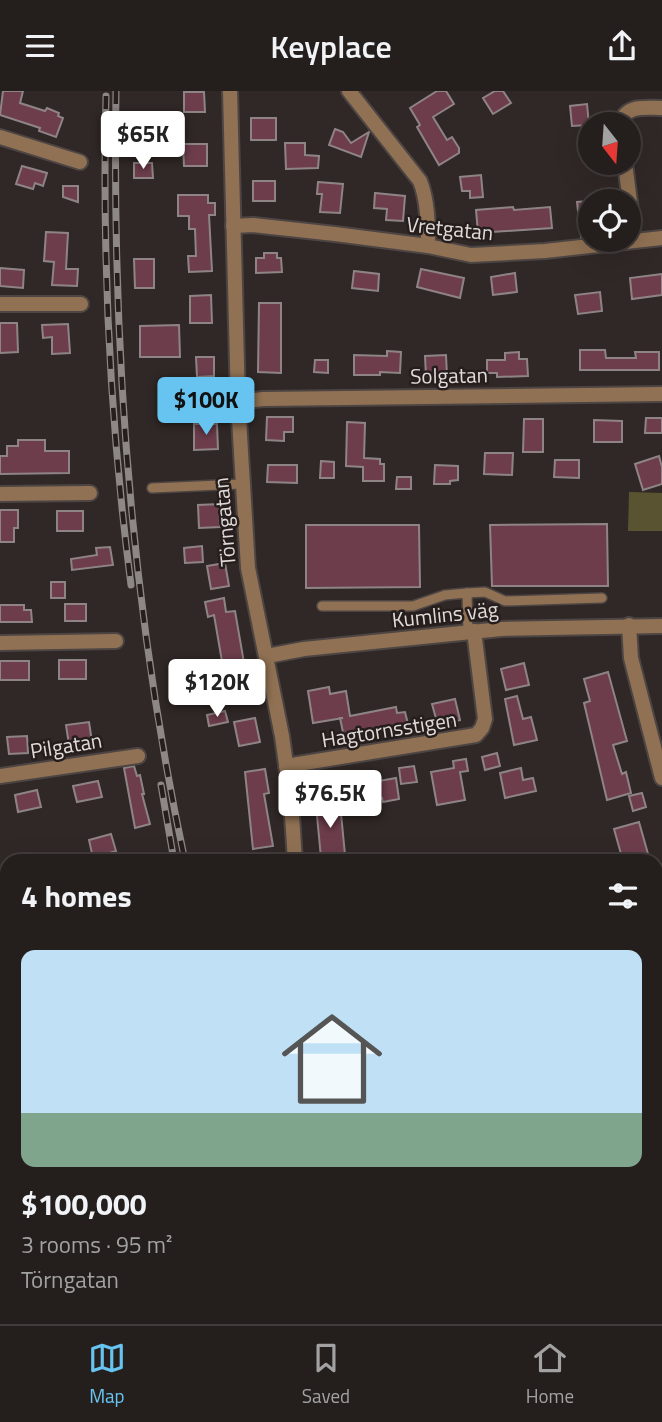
<!DOCTYPE html>
<meta charset="utf-8">
<style>
body{margin:0;font-family:"Titillium Web",sans-serif;background:#302b29;color:#f1f3f6;height:100vh;display:flex;flex-direction:column;font-size:26px;white-space:nowrap}
*{box-sizing:border-box;margin:0}
p{font-size:23px;color:#a3a2a3}
.icon{flex:none;width:38px;height:38px;fill:none;stroke:currentColor;stroke-width:2;stroke-linecap:round;stroke-linejoin:round}
.map{position:relative;flex:1;overflow:hidden}
.side{position:absolute;left:0px;top:763px;width:663px;height:471px;display:flex;flex-direction:column;background:#241e1c;border-radius:21px 21px 0 0;box-shadow:0 7px 28px #0002,0 0 0 2px #413c3b}
.side>*{flex:none}
.needle{width:46px;rotate:163deg}
.fabs{position:absolute;left:578px;top:21px;display:grid;gap:14px}
.fabs a{display:grid;place-items:center;width:63px;height:63px;border-radius:50%;background:#241e1c;box-shadow:0 7px 28px #0002,0 0 0 2px #413c3b;font-size:35px}
.price{position:absolute;translate:-50% -60px;padding:0 16px;border-radius:7px;background:#fff;color:#222;font-size:23px;line-height:46px;filter:drop-shadow(0 2px 4px #0008)}
.price::after{content:'';position:absolute;left:50%;top:42px;width:21px;height:16px;margin-left:-10px;background:inherit;clip-path:polygon(0 0,100% 0,50% 100%)}
.price.selected{background:#67c4f0;color:#111}
ul{padding:0;list-style:none}
li{display:grid;align-content:center;gap:14px;height:371px;padding:0 21px}
li+li{border-top:2px solid #413c3b}
li span{display:grid;place-items:center;height:217px;border-radius:14px;color:#555}
li>.icon{margin-inline-start:auto}
span .icon{width:126px;height:126px;fill:#fffc;stroke-width:1}
li b{font-size:30px}
h2{display:flex;justify-content:space-between;align-items:center;height:84px;padding:0 21px;font-size:30px}
header{display:flex;justify-content:space-between;align-items:center;height:91px;padding:0 21px;background:#241e1c;font-size:32px;font-weight:600}
.tab-bar{display:flex;justify-content:space-around;align-items:center;height:98px;border-top:2px solid #413c3b;background:#241e1c;font-size:19px;color:#a3a2a3}
.tab-bar a{display:grid;justify-items:center;gap:4px}
.tab-bar .selected{color:#67c4f0}
.map>svg:first-child{display:block}
.green{fill:#5a5332}
.building{fill:#6d3d4c;stroke:#8e8486;stroke-width:2}
.lines{fill:none;stroke-linecap:round;stroke-linejoin:round}
.lane-casing{stroke:#4c4543;stroke-width:12}
.street-casing{stroke:#4c4543;stroke-width:18}
.path{stroke:#6a6361;stroke-width:2.5;stroke-dasharray:7 3.5;stroke-linecap:butt}
.lane{stroke:#907153;stroke-width:9}
.street{stroke:#907153;stroke-width:14}
.rail-casing{stroke:#8d8785;stroke-width:7}
.rail{stroke:#261e1d;stroke-width:4.5;stroke-dasharray:13;stroke-linecap:butt}
.labels{text-anchor:middle;dominant-baseline:central;stroke-width:5;stroke-linejoin:round;paint-order:stroke}
.street-label{font-size:21px;fill:#e0dbd9;stroke:#261e1d}
</style>
<header><svg class="icon" aria-label="menu" viewBox="0 0 24 24"><path d="M4 6h16M4 12h16M4 18h16"/></svg>Keyplace<svg class="icon" aria-label="share" viewBox="0 0 24 24"><path d="M12 15V3M7 8l5-5 5 5M5 13v7h14v-7"/></svg></header>
<div class="map">
<svg width="662" height="1233" viewBox="0 0 662 1233">
<rect width="100%" height="100%" fill="#302826"/>
<g class="green">
<path d="M 629,401 L 662,402 L 662,440 L 628,440 Z"/>
<path d="M 662,974 L 662,1213 L 656,1215 L 656,976 Z"/>
<path d="M 169,1227 L 256,1227 L 257,1233 L 176,1233 Z"/>
<path d="M 393,1227 L 625,1227 L 608,1233 L 380,1233 L 379,1231 Z"/>
</g>
<g class="building">
<path d="M 3,0 L 23,0 L 20,12 L 45,20 L 47,17 L 59,22 L 58,25 L 63,27 L 56,46 L 39,40 L 40,37 L 0,24 Z"/>
<path d="M 437,0 L 446,0 L 454,13 L 433,26 L 447,49 L 452,46 L 459,57 L 459,62 L 439,74 L 417,36 L 420,34 L 410,17 Z"/>
<path d="M 495,0 L 503,0 L 511,12 L 493,23 L 483,7 Z"/>
<path d="M 184,1 L 204,1 L 205,21 L 184,21 Z"/>
<path d="M 587,13 L 589,34 L 572,35 L 570,15 Z"/>
<path d="M 142,26 L 159,26 L 159,41 L 142,42 Z"/>
<rect x="251" y="27" width="25" height="22"/>
<path d="M 335,38 L 343,41 L 351,52 L 369,41 L 361,66 L 329,54 Z"/>
<path d="M 285,52 L 305,52 L 305,64 L 319,65 L 318,77 L 286,78 Z"/>
<path d="M 183,53 L 207,53 L 207,75 L 184,75 Z"/>
<path d="M 134,72 L 152,72 L 153,87 L 134,87 Z"/>
<path d="M 22,75 L 47,82 L 43,95 L 35,92 L 33,98 L 16,93 Z"/>
<path d="M 481,84 L 483,106 L 470,107 L 470,100 L 462,100 L 460,86 Z"/>
<rect x="253" y="90" width="22" height="20"/>
<path d="M 318,91 L 343,93 L 340,122 L 320,121 L 322,103 L 317,103 Z"/>
<path d="M 63,95 L 78,95 L 78,111 L 63,106 Z"/>
<path d="M 375,102 L 405,105 L 403,130 L 386,129 L 387,118 L 374,117 Z"/>
<path d="M 178,104 L 208,104 L 208,112 L 215,112 L 215,124 L 209,124 L 212,180 L 189,181 L 188,165 L 196,165 L 195,138 L 189,138 L 189,125 L 178,125 Z"/>
<path d="M 590,110 L 590,145 L 581,146 L 577,111 Z"/>
<path d="M 513,116 L 514,119 L 550,116 L 552,137 L 478,142 L 476,119 Z"/>
<path d="M 46,141 L 68,142 L 66,178 L 78,178 L 77,195 L 52,194 L 54,171 L 44,170 Z"/>
<path d="M 264,162 L 277,162 L 277,167 L 281,167 L 282,181 L 256,182 L 256,167 L 264,167 Z"/>
<path d="M 134,168 L 154,168 L 154,197 L 135,197 Z"/>
<path d="M 0,177 L 24,179 L 23,197 L 0,195 Z"/>
<path d="M 421,178 L 464,187 L 460,207 L 417,196 Z"/>
<path d="M 354,180 L 379,183 L 378,200 L 352,197 Z"/>
<path d="M 515,182 L 517,201 L 493,204 L 491,186 Z"/>
<path d="M 662,183 L 662,204 L 632,208 L 630,187 Z"/>
<path d="M 600,201 L 602,220 L 578,223 L 575,204 Z"/>
<path d="M 211,204 L 212,232 L 190,232 L 190,205 Z"/>
<path d="M 259,212 L 281,212 L 281,282 L 258,281 Z"/>
<path d="M 0,232 L 17,232 L 18,261 L 0,262 Z"/>
<path d="M 68,233 L 70,262 L 52,263 L 52,246 L 43,247 L 42,234 Z"/>
<path d="M 179,234 L 180,266 L 140,266 L 140,235 Z"/>
<path d="M 580,259 L 605,259 L 606,267 L 636,267 L 635,261 L 659,261 L 659,279 L 580,279 Z"/>
<path d="M 387,260 L 401,261 L 400,282 L 380,281 L 380,284 L 354,284 L 354,264 L 387,265 Z"/>
<path d="M 519,261 L 519,268 L 527,268 L 528,285 L 497,286 L 497,282 L 487,282 L 487,269 L 505,269 L 505,262 Z"/>
<path d="M 446,264 L 447,285 L 426,285 L 425,265 Z"/>
<path d="M 196,266 L 214,266 L 214,285 L 197,286 Z"/>
<path d="M 315,269 L 328,269 L 328,282 L 314,281 Z"/>
<path d="M 267,326 L 293,326 L 293,341 L 284,341 L 284,350 L 266,349 Z"/>
<path d="M 646,327 L 662,327 L 662,342 L 645,342 Z"/>
<path d="M 524,328 L 543,328 L 543,361 L 523,361 Z"/>
<path d="M 594,329 L 622,330 L 622,351 L 594,351 Z"/>
<path d="M 347,331 L 365,332 L 364,367 L 380,368 L 380,373 L 384,373 L 384,390 L 363,390 L 363,376 L 346,375 Z"/>
<path d="M 194,333 L 217,333 L 218,358 L 194,359 Z"/>
<path d="M 18,349 L 45,349 L 45,360 L 69,360 L 69,382 L 0,383 L 0,365 L 7,365 L 7,355 L 18,355 Z"/>
<path d="M 485,362 L 513,362 L 512,384 L 484,383 Z"/>
<path d="M 659,365 L 662,376 L 662,393 L 643,399 L 635,373 Z"/>
<path d="M 555,369 L 579,369 L 579,387 L 554,386 Z"/>
<path d="M 321,370 L 334,371 L 334,387 L 320,387 Z"/>
<path d="M 268,374 L 297,374 L 297,392 L 267,391 Z"/>
<path d="M 435,374 L 458,375 L 458,389 L 450,390 L 450,393 L 434,393 Z"/>
<path d="M 397,386 L 411,386 L 411,398 L 396,398 Z"/>
<path d="M 219,413 L 220,436 L 199,437 L 198,414 Z"/>
<path d="M 0,419 L 18,419 L 18,437 L 14,437 L 14,451 L 0,451 Z"/>
<rect x="57" y="420" width="26" height="20"/>
<path d="M 607,433 L 608,495 L 492,495 L 490,434 Z"/>
<path d="M 306,434 L 419,434 L 420,496 L 306,497 Z"/>
<path d="M 202,455 L 203,471 L 185,472 L 184,457 Z"/>
<path d="M 110,456 L 113,474 L 72,479 L 71,468 L 97,464 L 96,457 Z"/>
<path d="M 225,472 L 229,495 L 211,498 L 207,475 Z"/>
<rect x="51" y="491" width="14" height="16"/>
<path d="M 224,507 L 226,521 L 235,520 L 247,589 L 239,591 L 241,602 L 228,605 L 214,524 L 208,526 L 205,511 Z"/>
<rect x="65" y="513" width="21" height="17"/>
<path d="M 0,514 L 24,514 L 24,519 L 31,519 L 32,531 L 0,531 Z"/>
<rect x="59" y="569" width="27" height="19"/>
<rect x="0" y="570" width="29" height="19"/>
<path d="M 524,572 L 529,594 L 506,599 L 501,578 Z"/>
<path d="M 608,581 L 627,650 L 613,654 L 622,683 L 626,681 L 631,702 L 607,709 L 584,612 L 590,610 L 584,588 Z"/>
<path d="M 329,596 L 330,603 L 346,600 L 350,625 L 396,616 L 397,622 L 405,621 L 408,633 L 344,646 L 340,627 L 343,627 L 313,632 L 308,600 Z"/>
<path d="M 517,605 L 523,628 L 531,626 L 537,649 L 514,654 L 505,608 Z"/>
<path d="M 455,608 L 460,629 L 438,635 L 432,613 Z"/>
<path d="M 225,620 L 228,631 L 209,635 L 207,624 Z"/>
<path d="M 255,627 L 260,651 L 239,655 L 234,631 Z"/>
<path d="M 89,631 L 92,651 L 69,654 L 66,634 Z"/>
<path d="M 27,645 L 28,662 L 9,663 L 7,646 Z"/>
<path d="M 497,662 L 500,675 L 485,679 L 482,666 Z"/>
<path d="M 466,668 L 468,680 L 460,681 L 465,709 L 437,714 L 431,681 L 454,677 L 453,670 Z"/>
<path d="M 134,675 L 137,685 L 140,684 L 144,703 L 142,703 L 150,733 L 135,737 L 124,677 Z"/>
<path d="M 414,675 L 417,691 L 401,693 L 399,677 Z"/>
<path d="M 521,677 L 523,689 L 533,687 L 536,700 L 505,707 L 500,682 Z"/>
<path d="M 265,678 L 269,702 L 264,703 L 273,755 L 253,758 L 245,681 Z"/>
<path d="M 396,687 L 399,708 L 383,711 L 382,707 L 369,709 L 367,697 L 380,695 L 379,690 Z"/>
<path d="M 98,690 L 102,706 L 77,711 L 73,695 Z"/>
<path d="M 37,699 L 41,716 L 18,721 L 15,704 Z"/>
<path d="M 642,702 L 646,716 L 633,720 L 629,705 Z"/>
<path d="M 340,712 L 345,764 L 321,767 L 316,714 Z"/>
<path d="M 639,731 L 650,770 L 623,770 L 614,738 Z"/>
<path d="M 111,743 L 116,760 L 93,767 L 89,749 Z"/>
</g>
<g class="lines">
<defs>
<g id="lane">
<path d="M 152,397 L 242,393"/>
<path d="M 467,502 L 485,501 L 505,510 L 602,507"/>
<path d="M 322,515 L 413,515 L 445,504 L 467,502 L 468,541"/>
</g>
<g id="street">
<path d="M 230,0 L 238,311 L 248,477 L 282,645 L 291,709 L 295,770"/>
<path d="M 349,0 L 420,90 C 428,110 428,134 428,155"/>
<path d="M 621,33 C 625,13 645,17 662,17"/>
<path d="M 0,46 L 80,71"/>
<path d="M 625,72 L 633,135 L 630,150"/>
<path d="M 233,135 L 253,134 L 335,143 L 428,155 L 471,164 L 545,160 L 662,147"/>
<path d="M 0,213 L 81,213"/>
<path d="M 238,311 L 263,308 L 662,303"/>
<path d="M 0,403 L 90,402"/>
<path d="M 629,534 L 631,567 L 662,687"/>
<path d="M 0,552 L 116,550"/>
<path d="M 267,565 L 304,558 L 501,538 L 662,535"/>
<path d="M 286,675 L 476,644 L 482,637 L 485,628 L 474,540"/>
<path d="M 0,685 L 138,665"/>
<path d="M 0,812 L 7,810"/>
<path d="M 0,955 L 7,953"/>
<path d="M 0,1049 L 7,1067"/>
<path d="M 40,1233 L 48,1227"/>
</g>
</defs>
<use href="#lane" class="lane-casing"/>
<use href="#street" class="street-casing"/>
<g class="path">
<path d="M 656,784 L 662,783"/>
<path d="M 70,1227 L 74,1233"/>
<path d="M 360,1227 L 362,1233"/>
</g>
<use href="#lane" class="lane"/>
<use href="#street" class="street"/>
<defs>
<g id="rail">
<path d="M 116,0 C 112,257 131,518 185,770"/>
<path d="M 106,5 C 102,168 110,332 131,494"/>
<path d="M 161,694 L 174,770"/>
<path d="M 299,1227 L 301,1233"/>
<path d="M 310,1227 L 312,1233"/>
</g>
</defs>
<use href="#rail" class="rail-casing"/>
<use href="#rail" class="rail"/>
</g>
<g class="labels">
<g class="street-label">
<text transform="translate(450 137) rotate(6)">Vretgatan</text>
<text transform="translate(449 284) rotate(-1)">Solgatan</text>
<text transform="translate(224 431) rotate(-95)">Törngatan</text>
<text transform="translate(445 523) rotate(-6)">Kumlins väg</text>
<text transform="translate(389 638) rotate(-9)">Hagtornsstigen</text>
<text transform="translate(66 654) rotate(-9)">Pilgatan</text>
</g>
</g>
</svg>
<div class="fabs">
<a><svg class="needle" viewBox="-14 -14 28 28"><path d="M0-13l5 13h-10z" fill="#e53935"/><path d="M0 13l5-13h-10z" fill="#a3a2a3"/></svg></a>
<a><svg class="icon" aria-label="locate" viewBox="0 0 24 24"><circle cx="12" cy="12" r="6"/><path d="M12 2v4M12 18v4M2 12h4M18 12h4"/></svg></a>
</div>
<b class="price" style="left:143px;top:80px">$65K</b>
<b class="price selected" style="left:206px;top:346px">$100K</b>
<b class="price" style="left:217px;top:628px">$120K</b>
<b class="price" style="left:330px;top:739px">$76.5K</b>
<section class="side">
<h2>4 homes<svg class="icon" aria-label="filters" viewBox="0 0 24 24"><path d="M4 7h16M4 17h16"/><circle cx="9" cy="7" r="2"/><circle cx="15" cy="17" r="2"/></svg></h2>
<ul>
<li><span style="background:linear-gradient(#bfe0f5 75%,#7fa58c 0)"><svg class="icon" aria-label="home" viewBox="0 0 24 24"><path d="M3 11l9-7 9 7M6 9v11h12V9"/></svg></span><div><b>$100,000</b><p>3 rooms · 95 m²</p><p>Törngatan</p></div></li>
</ul>
</section>
</div>
<nav class="tab-bar">
<a class="selected"><svg class="icon" aria-label="map" viewBox="0 0 24 24"><path d="M3 6l6-2 6 2 6-2v14l-6 2-6-2-6 2zM9 4v14M15 6v14"/></svg>Map</a>
<a><svg class="icon" aria-label="saved" viewBox="0 0 24 24"><path d="M7 4h10v16l-5-4-5 4z"/></svg>Saved</a>
<a><svg class="icon" aria-label="home" viewBox="0 0 24 24"><path d="M3 11l9-7 9 7M6 9v11h12V9"/></svg>Home</a>
</nav>
